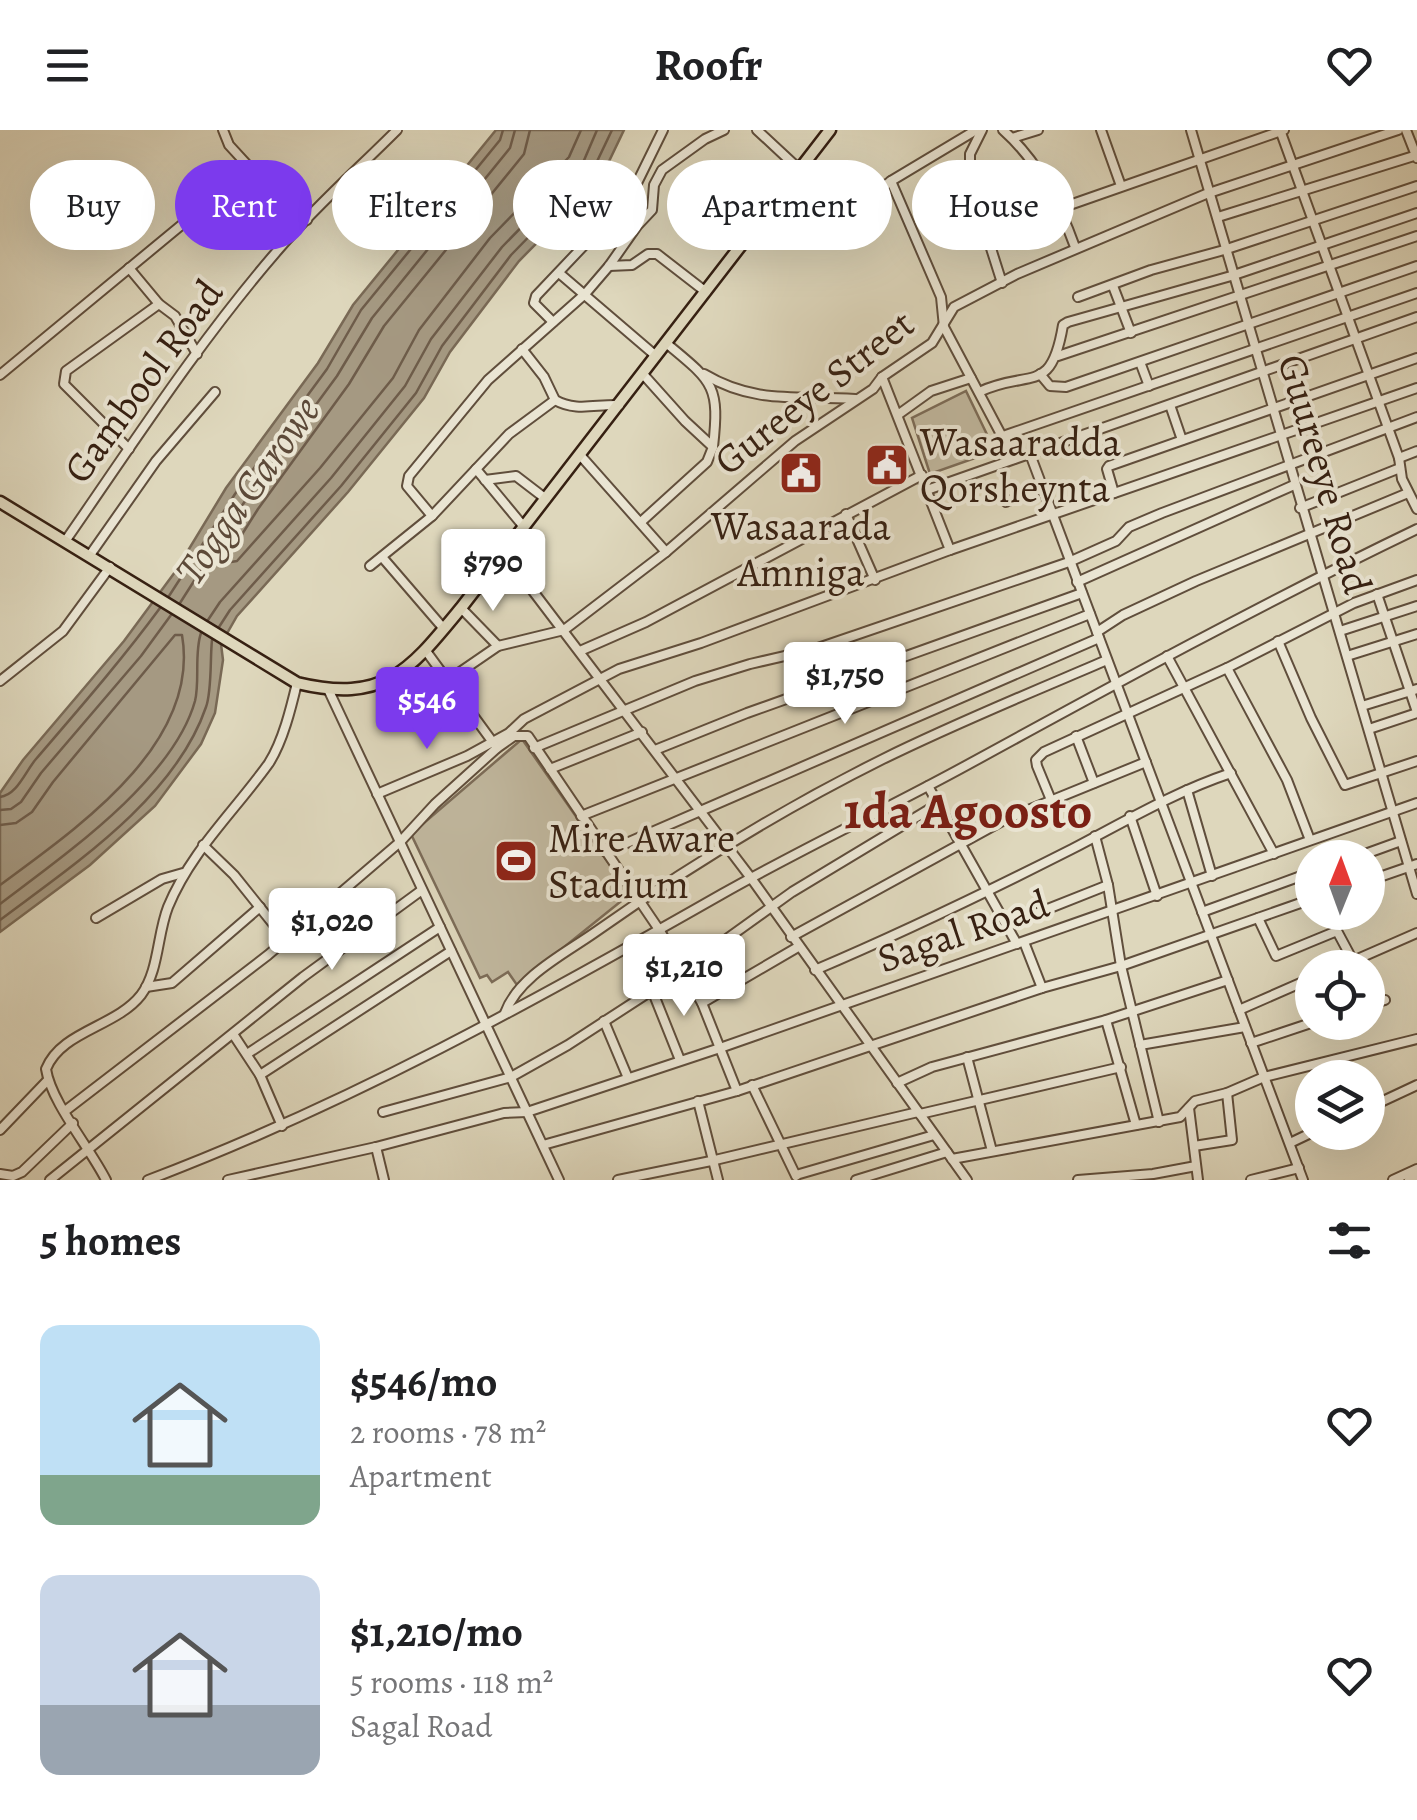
<!DOCTYPE html>
<meta charset="utf-8">
<style>
body{margin:0;font-family:Alegreya,serif;background:#f6f6f6;color:#202124;height:100vh;display:flex;flex-direction:column;font-size:38px;white-space:nowrap}
*{box-sizing:border-box;margin:0}
p{font-size:32px;color:#757577}
.icon{flex:none;width:55px;height:55px;fill:none;stroke:currentColor;stroke-width:2;stroke-linecap:round;stroke-linejoin:round}
.map{position:relative;height:1050px;overflow:hidden}
.details{display:flex;flex-direction:column;background:#fff;flex:1}
.details>*{flex:none}
.banner{position:absolute;left:30px;top:30px;width:1358px;height:90px;display:flex;gap:20px}
.needle{width:65px;rotate:1deg}
.controls{position:absolute;left:1295px;top:710px;display:grid;gap:20px}
.controls a{display:grid;place-items:center;width:90px;height:90px;border-radius:50%;background:#fff;box-shadow:0 10px 40px #0002;font-size:50px}
.price{position:absolute;translate:-50% -85px;padding:0 22px;border-radius:10px;background:#fff;color:#222;font-size:32px;line-height:65px;filter:drop-shadow(0 2px 5px #0008)}
.price::after{content:'';position:absolute;left:50%;top:60px;width:30px;height:22px;margin-left:-15px;background:inherit;clip-path:polygon(0 0,100% 0,50% 100%)}
.price.current{background:#7c3aed;color:#fff}
ul{padding:0;list-style:none}
li{display:flex;align-items:center;gap:30px;height:250px;padding:0 40px}
li span{display:grid;place-items:center;flex:none;width:280px;height:200px;border-radius:20px;color:#555}
li>.icon{margin-inline-start:auto}
span .icon{width:120px;height:120px;fill:#fffc;stroke-width:1}
li b{font-size:42px}
h2{display:flex;justify-content:space-between;align-items:center;height:120px;padding:0 40px;font-size:42px}
.chip{padding:0 35px;border-radius:45px;background:#fff;box-shadow:0 10px 40px #0002;font-size:35px;line-height:90px}
.chip.current{background:#7c3aed;color:#fff}
header{display:flex;justify-content:space-between;align-items:center;height:130px;padding:0 40px;background:#fff;font-size:45px;font-weight:600}
.map>svg:first-child{display:block}
.green{fill:#c1b89f;stroke:#7c6c58;stroke-width:2.5}
.water{fill:#a59982;stroke:#796955;stroke-width:2.5}
.lines{fill:none;stroke-linecap:round;stroke-linejoin:round}
.shore{stroke:#6e5c4a;stroke-width:2.5}
.minor-casing{stroke:#604e3c;stroke-width:12}
.major-casing{stroke:#362012;stroke-width:15}
.minor{stroke:#eae5d3;stroke-width:8}
.major{stroke:#ded7bc;stroke-width:10}
.labels{text-anchor:middle;dominant-baseline:central;stroke-width:8;stroke-linejoin:round;paint-order:stroke}
.street-label{font-size:40px;fill:#362012;stroke:#eae5d3}
.poi-label{font-size:40px;fill:#362012;stroke:#eae5d3;text-anchor:start}
.water-label{font-size:42px;font-style:italic;fill:#5d4a39;stroke:#eae5d3}
.district-label{font-size:50px;font-weight:bold;fill:#7a1f14;stroke:#eae5d3}
</style>
<header><svg class="icon" aria-label="menu" viewBox="0 0 24 24"><path d="M4 6h16M4 12h16M4 18h16"/></svg>Roofr<svg class="icon" aria-label="heart" viewBox="0 0 24 24"><path d="M12 20l-8-8c-3-5 5-10 8-4 3-6 11-1 8 4z"/></svg></header>
<div class="map">
<svg width="1417" height="1050" viewBox="0 0 1417 1050">
<rect width="100%" height="100%" fill="#ded7bc"/>
<filter id="stains"><feTurbulence type="fractalNoise" baseFrequency=".002" numOctaves="4"/><feColorMatrix values="0 0 0 0 .2 0 0 0 0 .09 0 0 0 0 .02 0 0 0 .5 -.17"/></filter>
<radialGradient id="worn" r=".72"><stop offset=".6" stop-color="#630" stop-opacity="0"/><stop offset="1" stop-color="#630" stop-opacity=".3"/></radialGradient>
<g class="green">
<path d="M 966,261 L 995,321 L 930,344 L 912,288 Z"/>
<path d="M 522,609 L 630,764 L 517,855 L 508,842 L 492,852 L 487,845 L 480,848 L 411,704 Z"/>
</g>
<path class="water" d="M 496,0 L 624,0 L 601,48 L 519,131 L 450,222 L 424,268 L 348,362 L 237,486 L 221,514 L 223,530 L 215,583 L 201,614 L 155,676 L 90,735 L 0,802 L 0,663 L 23,630 L 124,511 L 175,442 L 226,358 L 318,233 L 353,175 Z"/>
<g class="lines">
<g class="shore">
<path d="M 530,0 L 524,24 L 384,196 L 349,254 L 258,379 L 229,425 L 231,432 L 237,431 L 320,338 L 393,248 L 419,200 L 490,108 L 569,27 L 581,0"/>
<path d="M 169,466 L 235,364 L 327,239 L 361,180 L 500,10 L 503,0"/>
<path d="M 180,473 L 245,371 L 337,246 L 372,188 L 510,18 L 515,0"/>
<path d="M 208,490 L 220,472 L 331,348 L 405,256 L 431,209 L 502,117 L 582,35 L 597,0"/>
<path d="M 219,497 L 230,480 L 341,356 L 416,263 L 442,216 L 511,125 L 592,42 L 612,0"/>
<path d="M 0,667 C 17,665 25,642 36,629 C 78,580 121,531 160,478"/>
<path d="M 0,680 L 11,679 L 21,672 L 41,643 L 141,526 L 171,485"/>
<path d="M 0,695 L 16,693 L 32,682 L 53,652 L 175,505 L 182,505 C 201,614 77,698 0,755"/>
<path d="M 0,774 C 63,726 173,650 195,571 C 200,551 194,523 201,503"/>
<path d="M 0,790 C 73,735 175,668 206,577 C 212,561 210,528 212,510"/>
</g>
<defs>
<g id="minor">
<path d="M 223,0 L 229,15 L 262,51"/>
<path d="M 757,0 L 800,40"/>
<path d="M 982,0 L 970,24 L 970,31 L 983,71 L 982,90 L 1002,153"/>
<path d="M 1003,0 C 1038,31 1059,73 1075,117"/>
<path d="M 1101,0 L 1121,56"/>
<path d="M 1191,0 L 1417,764"/>
<path d="M 1280,0 L 1399,328 L 1402,349 L 1417,379"/>
<path d="M 1406,0 L 1417,28"/>
<path d="M 1012,8 L 1038,0"/>
<path d="M 891,51 L 941,167 L 944,197 L 1014,329"/>
<path d="M 785,59 L 813,79 L 837,84 L 851,81 L 891,51 L 976,0"/>
<path d="M 1061,78 L 1284,0"/>
<path d="M 1218,87 L 1417,25"/>
<path d="M 609,136 L 632,135 L 648,124 L 657,124 L 706,162"/>
<path d="M 129,138 L 159,174 L 175,186 L 197,224"/>
<path d="M 559,143 L 656,226"/>
<path d="M 1113,156 L 1131,203"/>
<path d="M 1078,167 L 1151,140 L 1224,120 L 1417,56"/>
<path d="M 553,192 L 534,173 L 536,166 L 590,109 L 622,65 L 636,55 L 663,0"/>
<path d="M 666,213 C 713,252 720,255 713,317"/>
<path d="M 522,219 L 544,247 L 555,270 C 576,282 596,274 619,275"/>
<path d="M 1058,226 L 1417,106"/>
<path d="M 1140,232 L 1149,256"/>
<path d="M 704,244 C 756,275 798,265 855,269"/>
<path d="M 1040,244 L 1050,256 L 1066,257 L 1417,136"/>
<path d="M 0,245 L 225,59 C 260,41 262,56 287,76 C 293,81 301,84 307,90"/>
<path d="M 882,247 L 950,420"/>
<path d="M 979,262 C 1030,238 1051,267 1063,195 L 1068,192 L 1231,146 L 1417,83"/>
<path d="M 1170,275 L 1182,310"/>
<path d="M 899,284 L 931,261 L 971,248"/>
<path d="M 1003,306 L 1417,163"/>
<path d="M 129,319 L 64,254 L 66,241 L 159,174"/>
<path d="M 1030,324 L 1303,1050"/>
<path d="M 580,325 L 666,422"/>
<path d="M 1399,328 L 1417,321"/>
<path d="M 476,339 L 524,397"/>
<path d="M 485,350 L 516,346 L 546,369"/>
<path d="M 927,360 L 1417,187"/>
<path d="M 1114,363 L 1107,339 L 1109,336 L 1417,228"/>
<path d="M 1006,372 L 1043,358"/>
<path d="M 1300,378 L 1400,338"/>
<path d="M 846,384 L 875,450"/>
<path d="M 432,386 L 407,356 L 409,346 L 488,250 L 585,164 L 609,136 L 637,96 L 652,80 L 654,55 L 662,40 L 705,9 L 724,0"/>
<path d="M 642,391 L 707,332 L 713,317 L 685,291 L 642,243"/>
<path d="M 66,410 C 134,312 200,210 278,120 C 315,77 357,40 397,0"/>
<path d="M 504,423 L 751,748 L 967,1050"/>
<path d="M 90,425 L 156,331 L 215,262"/>
<path d="M 382,427 L 444,499"/>
<path d="M 370,436 L 432,386 L 509,304 L 555,270"/>
<path d="M 1077,452 L 1294,355"/>
<path d="M 1377,464 L 1417,582"/>
<path d="M 461,478 L 498,516"/>
<path d="M 1340,501 L 1417,476"/>
<path d="M 1097,502 L 1123,485 L 1196,451 L 1408,363"/>
<path d="M 1278,511 L 1311,588 L 1345,655 L 1417,631"/>
<path d="M 815,519 L 829,553"/>
<path d="M 426,521 L 497,618 L 514,606 L 528,606 L 660,801 L 702,873 L 737,961"/>
<path d="M 580,521 L 646,492 L 922,345"/>
<path d="M 1167,526 L 1274,724"/>
<path d="M 1347,526 L 1417,504"/>
<path d="M 1227,538 L 1287,650 L 1310,710"/>
<path d="M 0,551 L 63,501 L 110,437"/>
<path d="M 447,551 L 498,516 L 564,500 L 666,422 L 795,311 L 873,259 L 882,247 L 932,213 L 954,177 L 1017,144 L 1206,64 L 1398,0"/>
<path d="M 328,559 L 559,1050"/>
<path d="M 1362,576 L 1417,559"/>
<path d="M 1369,599 L 1417,583"/>
<path d="M 1076,606 L 1094,653"/>
<path d="M 534,618 L 695,551 L 750,534 L 815,519 L 1069,432 L 1116,411 L 1129,397 L 1162,383 L 1417,287"/>
<path d="M 655,620 L 747,583 L 1082,463"/>
<path d="M 550,639 L 642,602"/>
<path d="M 928,656 L 1017,814"/>
<path d="M 1187,660 L 1212,746"/>
<path d="M 377,664 L 467,626 L 509,603 L 524,589 L 619,539 L 701,513 L 950,420 L 1417,258"/>
<path d="M 1051,670 L 1037,636 L 1036,630 L 1044,622 L 1227,538 L 1354,473 L 1417,450"/>
<path d="M 581,686 L 1090,484"/>
<path d="M 1130,686 L 1157,766"/>
<path d="M 1095,706 L 1108,755 L 1121,836 L 1159,992"/>
<path d="M 203,715 L 234,745 L 286,810"/>
<path d="M 606,722 L 1099,508"/>
<path d="M 1354,728 L 1401,711"/>
<path d="M 1368,751 L 1417,734"/>
<path d="M 1202,782 L 1312,742"/>
<path d="M 96,788 L 162,749 L 183,743"/>
<path d="M 1258,788 L 1276,826 L 1337,801 L 1352,829"/>
<path d="M 1007,795 L 1108,755"/>
<path d="M 791,807 L 1006,689 L 1146,632"/>
<path d="M 1024,812 L 1042,858"/>
<path d="M 1337,838 L 1417,803"/>
<path d="M 815,840 C 902,803 987,762 1072,719 C 1124,692 1174,662 1231,643"/>
<path d="M 146,857 L 172,853 L 260,777"/>
<path d="M 652,860 L 680,930"/>
<path d="M 702,873 L 798,817"/>
<path d="M 1368,875 L 1385,870"/>
<path d="M 1239,880 L 1312,848"/>
<path d="M 505,883 C 518,847 564,824 594,803 C 686,738 783,679 883,629 C 956,593 1032,562 1107,530"/>
<path d="M 1106,890 L 1136,995"/>
<path d="M 604,891 L 628,948"/>
<path d="M 233,904 L 260,945 L 282,996"/>
<path d="M 1251,913 L 1314,892"/>
<path d="M 1140,915 L 1245,897"/>
<path d="M 247,924 L 440,797"/>
<path d="M 967,927 L 992,1021"/>
<path d="M 260,945 L 451,821"/>
<path d="M 897,953 L 932,937 L 1106,890 L 1228,850"/>
<path d="M 752,955 L 796,1046"/>
<path d="M 698,971 L 718,1050"/>
<path d="M 1189,978 L 1198,1050"/>
<path d="M 1368,978 L 1417,955"/>
<path d="M 65,981 L 268,825 L 400,712 L 435,674 L 497,618"/>
<path d="M 383,982 L 511,947 L 568,915 L 682,841 L 792,762 L 938,674"/>
<path d="M 920,984 L 1121,937"/>
<path d="M 0,1000 L 47,951"/>
<path d="M 1290,1013 L 1313,1002"/>
<path d="M 543,1015 L 737,961 L 1042,858 L 1121,836 L 1312,769"/>
<path d="M 1194,1016 L 1232,1010 L 1227,963"/>
<path d="M 376,1017 L 384,1050"/>
<path d="M 952,1029 L 1180,987 L 1195,971 L 1227,963 L 1264,947 L 1417,909"/>
<path d="M 0,1044 L 13,1046 L 22,1042 L 73,993"/>
<path d="M 796,1045 L 934,1005"/>
<path d="M 50,1050 L 303,847 L 422,760"/>
<path d="M 106,1050 C 90,1018 51,972 46,939 C 61,901 116,897 141,865 C 159,841 157,805 168,777 C 191,721 234,682 269,633 C 283,611 291,578 297,553"/>
<path d="M 148,1050 C 349,974 536,870 722,764 C 803,718 887,679 969,634 C 1117,553 1265,472 1417,399"/>
<path d="M 228,1050 L 376,1017 L 504,983 L 527,982 L 720,918 L 1417,673"/>
<path d="M 618,1050 L 711,1031 L 918,982"/>
<path d="M 856,1050 L 947,1022"/>
<path d="M 1078,1050 L 1153,1044 L 1196,1036"/>
<path d="M 1251,1050 L 1299,1038"/>
<path d="M 1393,1050 L 1417,1039"/>
<path d="M 1409,1050 L 1417,1046"/>
</g>
<path id="major" d="M 0,372 L 297,553 C 385,574 410,540 461,478 L 830,0"/>
</defs>
<use href="#minor" class="minor-casing"/>
<use href="#major" class="major-casing"/>
<use href="#minor" class="minor"/>
<use href="#major" class="major"/>
</g>
<defs>
<symbol id="civic-square" viewBox="-11 -11 22 22"><rect x="-9" y="-9" width="18" height="18" rx="4" fill="#8f2418" stroke="#eae5d3"/><path d="M-.6-6.5H3V-4.5H.6V-3L4-1V1h2V6H-6V1h2V-1L-.6-3ZM-1.2 2.5V6h2.4V2.5Z" fill="#fff"/></symbol>
<symbol id="stadium-square" viewBox="-11 -11 22 22"><rect x="-9" y="-9" width="18" height="18" rx="4" fill="#8f2418" stroke="#eae5d3"/><path d="M0-5a6.5 5 0 1 0 0 10a6.5 5 0 1 0 0-10ZM-3.5-1.8h7v3.6h-7Z" fill="#fff"/></symbol>
</defs>
<g fill-rule="evenodd">
<use href="#civic-square" x="862" y="310" width="50" height="50"/>
<use href="#civic-square" x="776" y="318" width="50" height="50"/>
<use href="#stadium-square" x="491" y="706" width="50" height="50"/>
</g>
<g class="labels">
<g class="street-label">
<text transform="translate(143 251) rotate(-54)">Gambool Road</text>
<text transform="translate(814 262) rotate(-38)">Gureeye Street</text>
<text transform="translate(1325 344) rotate(74)">Guureeye Road</text>
<text transform="translate(963 801) rotate(-19)">Sagal Road</text>
</g>
<g class="poi-label">
<text x="920" y="312">Wasaaradda<tspan x="920" dy="46">Qorsheynta</tspan></text>
<text x="801" y="396" text-anchor="middle">Wasaarada<tspan x="801" dy="46">Amniga</tspan></text>
<text x="548" y="708">Mire Aware<tspan x="548" dy="46">Stadium</tspan></text>
</g>
<g class="water-label">
<text transform="translate(247 360) rotate(-55)">Togga Garowe</text>
</g>
<g class="district-label">
<text x="968" y="681">1da Agoosto</text>
</g>
</g>
<rect width="100%" height="100%" filter="url(#stains)"/>
<rect width="100%" height="100%" fill="url(#worn)"/>
</svg>
<div class="controls">
<a><svg class="needle" viewBox="-14 -14 28 28"><path d="M0-13l5 13h-10z" fill="#e53935"/><path d="M0 13l5-13h-10z" fill="#757577"/></svg></a>
<a><svg class="icon" aria-label="locate" viewBox="0 0 24 24"><circle cx="12" cy="12" r="6"/><path d="M12 2v4M12 18v4M2 12h4M18 12h4"/></svg></a>
<a><svg class="icon" aria-label="layers" viewBox="0 0 24 24"><path d="M12 4l9 5-9 5-9-5zM3 14l9 5 9-5"/></svg></a>
</div>
<b class="price" style="left:493px;top:484px">$790</b>
<b class="price" style="left:845px;top:597px">$1,750</b>
<b class="price current" style="left:427px;top:622px">$546</b>
<b class="price" style="left:332px;top:843px">$1,020</b>
<b class="price" style="left:684px;top:889px">$1,210</b>
<div class="banner">
<a class="chip">Buy</a>
<a class="chip current">Rent</a>
<a class="chip">Filters</a>
<a class="chip">New</a>
<a class="chip">Apartment</a>
<a class="chip">House</a>
</div>
</div>
<section class="details">
<h2>5 homes<svg class="icon" aria-label="filters" viewBox="0 0 24 24"><path d="M4 7h16M4 17h16"/><circle cx="9" cy="7" r="2"/><circle cx="15" cy="17" r="2"/></svg></h2>
<ul>
<li><span style="background:linear-gradient(#bfe0f5 75%,#7fa58c 0)"><svg class="icon" aria-label="home" viewBox="0 0 24 24"><path d="M3 11l9-7 9 7M6 9v11h12V9"/></svg></span><div><b>$546/mo</b><p>2 rooms · 78 m²</p><p>Apartment</p></div><svg class="icon" aria-label="heart" viewBox="0 0 24 24"><path d="M12 20l-8-8c-3-5 5-10 8-4 3-6 11-1 8 4z"/></svg></li>
<li><span style="background:linear-gradient(#c9d6e8 65%,#9aa5b1 0)"><svg class="icon" aria-label="home" viewBox="0 0 24 24"><path d="M3 11l9-7 9 7M6 9v11h12V9"/></svg></span><div><b>$1,210/mo</b><p>5 rooms · 118 m²</p><p>Sagal Road</p></div><svg class="icon" aria-label="heart" viewBox="0 0 24 24"><path d="M12 20l-8-8c-3-5 5-10 8-4 3-6 11-1 8 4z"/></svg></li>
</ul>
</section>
